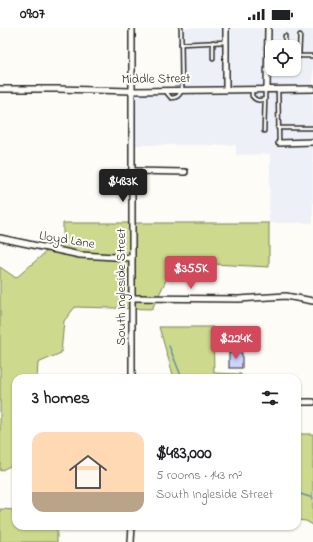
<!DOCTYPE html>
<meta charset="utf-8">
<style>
body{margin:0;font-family:"Indie Flower",sans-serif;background:#f6f6f6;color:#202124;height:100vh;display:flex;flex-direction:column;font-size:15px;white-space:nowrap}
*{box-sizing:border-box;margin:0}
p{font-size:13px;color:#757577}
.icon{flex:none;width:22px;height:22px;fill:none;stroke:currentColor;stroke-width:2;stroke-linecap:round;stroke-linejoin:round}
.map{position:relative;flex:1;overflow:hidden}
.details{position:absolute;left:12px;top:346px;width:289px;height:156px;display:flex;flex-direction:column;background:#fff;border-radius:12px;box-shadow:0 1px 3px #0004}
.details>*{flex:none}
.buttons{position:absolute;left:265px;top:12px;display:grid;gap:8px}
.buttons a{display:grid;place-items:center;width:36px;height:36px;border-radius:8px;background:#fff;box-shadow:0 1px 3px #0004;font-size:20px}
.price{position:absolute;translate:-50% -34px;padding:0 9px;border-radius:4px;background:#d1495b;color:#fff;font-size:13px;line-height:26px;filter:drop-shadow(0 1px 2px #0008)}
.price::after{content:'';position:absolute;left:50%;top:24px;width:12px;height:9px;margin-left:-6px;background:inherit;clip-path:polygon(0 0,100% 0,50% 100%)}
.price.on{background:#222;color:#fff}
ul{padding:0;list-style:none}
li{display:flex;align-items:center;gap:12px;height:100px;padding:0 20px}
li+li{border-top:1px solid #e0e0e0}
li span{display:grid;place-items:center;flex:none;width:112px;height:80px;border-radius:12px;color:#555}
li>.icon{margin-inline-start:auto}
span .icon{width:48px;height:48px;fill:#fffc;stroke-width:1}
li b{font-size:17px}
h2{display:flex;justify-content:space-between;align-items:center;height:48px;padding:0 20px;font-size:17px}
.status{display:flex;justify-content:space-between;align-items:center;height:28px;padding:0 20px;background:#fff;direction:ltr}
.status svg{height:11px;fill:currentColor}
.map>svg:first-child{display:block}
.built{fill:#eef0f8;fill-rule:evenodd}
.green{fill:#cdd98c;stroke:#7c825c}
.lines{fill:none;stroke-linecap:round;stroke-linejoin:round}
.stream{stroke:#658f9f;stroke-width:1.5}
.building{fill:#ccd4fc;stroke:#2b2b2b}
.service-casing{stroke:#2b2b2b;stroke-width:5.5}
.minor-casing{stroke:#2b2b2b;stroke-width:8}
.service{stroke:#fdfcf7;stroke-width:2.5}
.minor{stroke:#fdfcf7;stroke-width:5}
.labels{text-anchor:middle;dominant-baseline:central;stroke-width:4;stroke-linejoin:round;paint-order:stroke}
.street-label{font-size:13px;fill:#2b2b2b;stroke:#fdfcf7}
</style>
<div class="status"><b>09:07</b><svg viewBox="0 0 49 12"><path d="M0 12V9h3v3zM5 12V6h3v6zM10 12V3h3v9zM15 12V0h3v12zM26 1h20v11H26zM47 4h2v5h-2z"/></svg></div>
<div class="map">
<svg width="313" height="514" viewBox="0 0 313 514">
<rect width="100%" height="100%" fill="#fdfcf7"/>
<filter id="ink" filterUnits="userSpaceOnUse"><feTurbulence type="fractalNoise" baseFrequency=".025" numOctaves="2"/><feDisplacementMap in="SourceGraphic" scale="8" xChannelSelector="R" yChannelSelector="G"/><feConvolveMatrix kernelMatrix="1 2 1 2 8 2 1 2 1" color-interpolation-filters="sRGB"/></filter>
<g filter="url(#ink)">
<path class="built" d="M 178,0 L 313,0 L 313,195 L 269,195 L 270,126 L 236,127 L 236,117 L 135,117 L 136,67 L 178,66 ZM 272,19 L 294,19 L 294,41 L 272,41 Z"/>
<g class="green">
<path d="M 63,195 L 269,195 L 269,239 L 175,234 L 152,281 L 75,279 L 64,293 L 61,325 L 38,335 L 37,350 L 16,350 L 16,435 L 0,443 L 0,239 L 16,250 L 63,209 Z"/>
<path d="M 159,299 L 213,299 L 214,345 L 241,346 L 241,350 L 174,350 Z"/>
<path d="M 297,406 L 313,406 L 313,497 L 306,493 L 297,492 Z"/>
<path d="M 0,481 L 16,482 L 16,498 L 54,498 L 57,500 L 57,514 L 0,514 Z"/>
</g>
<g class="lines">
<g class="stream">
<path d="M 169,318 L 182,350"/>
<path d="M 297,465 L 313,470"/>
</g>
</g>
<rect class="building" x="229" y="325" width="13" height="15"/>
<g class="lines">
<defs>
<g id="service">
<path d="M 285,8 L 285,19"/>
<path d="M 181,16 L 226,14"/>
<path d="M 294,28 L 313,28"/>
<path d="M 299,28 L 300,7"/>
<path d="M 213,30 L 213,14"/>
<path d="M 252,61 L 252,68 C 256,73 259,73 265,71 L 265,62"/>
<path d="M 278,61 L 279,114"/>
<path d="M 166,64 L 171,70 C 177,70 179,68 182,62 L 181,0"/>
<path d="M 278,100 L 313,100"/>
<path d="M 264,103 L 265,71"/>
</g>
<g id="minor">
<path d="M 0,61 L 58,61 L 131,63 L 313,61"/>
<path d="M 226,61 L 226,0"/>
<path d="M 267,61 L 268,0"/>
<path d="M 279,115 L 313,114"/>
<path d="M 131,143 L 185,144"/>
<path d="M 0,210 L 80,227 L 132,230"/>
<path d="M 132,270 L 239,271 L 286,268 L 313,273"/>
<path d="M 132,350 L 132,0"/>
<path d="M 297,374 L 313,374"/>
<path d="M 131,514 L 132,498"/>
</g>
</defs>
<use href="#service" class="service-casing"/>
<use href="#minor" class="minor-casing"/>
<use href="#service" class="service"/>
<use href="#minor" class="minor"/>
</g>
</g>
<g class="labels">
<g class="street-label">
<text transform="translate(156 51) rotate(-1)">Middle Street</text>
<text transform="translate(67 212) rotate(9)">Lloyd Lane</text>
<text transform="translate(121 259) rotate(-90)">South Ingleside Street</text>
</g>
</g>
</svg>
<div class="buttons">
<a><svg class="icon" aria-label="locate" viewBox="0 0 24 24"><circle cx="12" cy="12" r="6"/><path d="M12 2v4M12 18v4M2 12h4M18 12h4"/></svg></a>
</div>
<b class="price on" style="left:123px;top:175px">$483K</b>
<b class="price" style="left:191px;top:262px">$355K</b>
<b class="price" style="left:236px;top:332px">$224K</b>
<section class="details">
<h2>3 homes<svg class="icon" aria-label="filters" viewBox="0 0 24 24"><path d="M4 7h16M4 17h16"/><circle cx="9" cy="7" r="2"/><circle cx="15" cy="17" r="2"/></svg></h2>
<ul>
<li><span style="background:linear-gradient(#ffd9b3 75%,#b9a48a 0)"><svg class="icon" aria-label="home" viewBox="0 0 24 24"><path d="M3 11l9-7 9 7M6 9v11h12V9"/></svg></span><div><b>$483,000</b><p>5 rooms · 143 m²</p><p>South Ingleside Street</p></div></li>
</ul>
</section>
</div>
